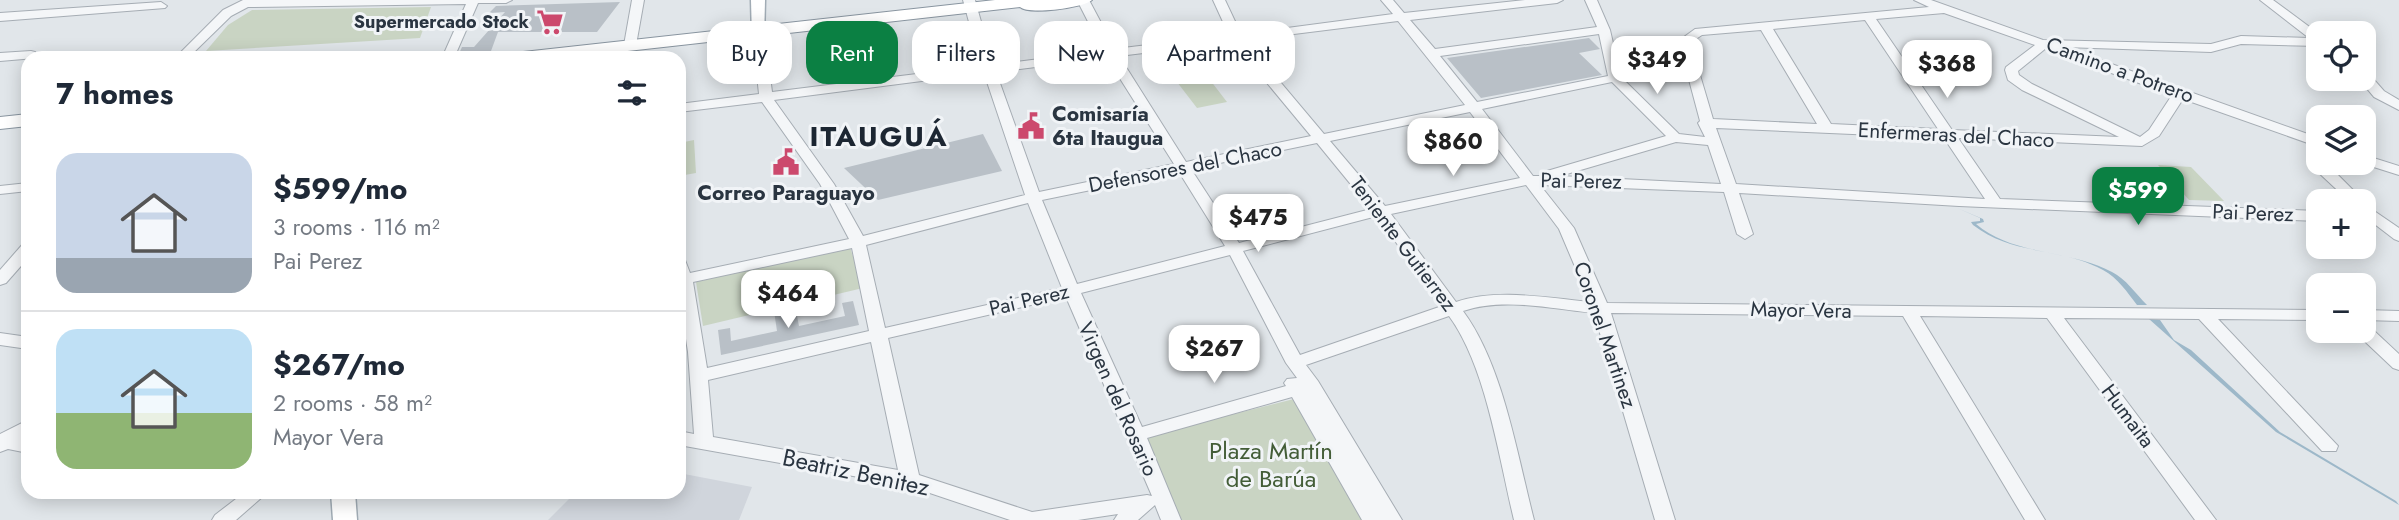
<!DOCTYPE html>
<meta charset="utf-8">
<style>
body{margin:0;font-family:Jost,sans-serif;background:#f6f6f7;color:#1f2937;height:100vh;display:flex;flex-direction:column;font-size:26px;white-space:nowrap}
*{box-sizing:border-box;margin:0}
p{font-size:23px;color:#747a83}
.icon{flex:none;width:38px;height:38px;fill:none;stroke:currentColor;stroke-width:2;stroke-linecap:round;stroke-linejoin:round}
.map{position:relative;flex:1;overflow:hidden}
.drawer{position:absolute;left:21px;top:51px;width:665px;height:448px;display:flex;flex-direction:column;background:#fff;border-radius:21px;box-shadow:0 4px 18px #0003}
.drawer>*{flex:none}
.banner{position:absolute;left:707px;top:21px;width:665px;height:63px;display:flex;gap:14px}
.buttons{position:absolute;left:2306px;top:21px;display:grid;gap:14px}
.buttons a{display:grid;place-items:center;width:70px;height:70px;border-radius:14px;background:#fff;box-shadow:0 4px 18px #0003;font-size:35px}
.price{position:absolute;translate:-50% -60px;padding:0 16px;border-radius:14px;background:#fff;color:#222;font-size:23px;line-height:46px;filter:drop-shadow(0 2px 4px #0008)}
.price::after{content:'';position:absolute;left:50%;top:42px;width:21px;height:16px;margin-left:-10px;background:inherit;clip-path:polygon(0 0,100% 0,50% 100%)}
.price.active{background:#0b8043;color:#fff}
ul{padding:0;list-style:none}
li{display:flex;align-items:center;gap:21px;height:175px;padding:0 35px}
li+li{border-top:2px solid #e0e1e3}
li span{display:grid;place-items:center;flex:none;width:196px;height:140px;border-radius:21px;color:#555}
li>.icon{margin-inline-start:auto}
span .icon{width:84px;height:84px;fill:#fffc;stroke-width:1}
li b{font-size:30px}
h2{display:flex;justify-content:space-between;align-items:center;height:84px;padding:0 35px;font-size:30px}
.chip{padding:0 24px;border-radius:21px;background:#fff;box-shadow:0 4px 18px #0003;font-size:24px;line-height:63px}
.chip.active{background:#0b8043;color:#fff}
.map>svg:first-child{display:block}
.built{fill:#d0d5dc}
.green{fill:#c9d4c3}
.water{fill:#9db8c9}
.building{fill:#b9c0c7}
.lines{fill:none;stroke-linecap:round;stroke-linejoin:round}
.minor-casing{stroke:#a6adb4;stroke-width:2}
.major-casing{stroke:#a1acb5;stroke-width:3}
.highway-casing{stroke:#8995a0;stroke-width:2}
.minor{fill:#f4f6f8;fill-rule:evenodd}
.major{fill:#fff;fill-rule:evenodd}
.highway{fill:#fff;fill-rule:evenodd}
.labels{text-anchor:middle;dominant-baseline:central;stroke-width:6;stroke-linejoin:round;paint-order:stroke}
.far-poi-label{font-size:18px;font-weight:bold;fill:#2a3541;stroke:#f1f4f7;text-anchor:end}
.street-label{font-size:21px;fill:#2a3541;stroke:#f1f4f7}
.poi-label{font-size:21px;font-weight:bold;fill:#2a3541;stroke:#f1f4f7;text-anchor:start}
.near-park-label{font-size:24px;fill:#435d37;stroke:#f1f4f7}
.near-street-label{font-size:24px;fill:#2a3541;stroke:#f1f4f7}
.district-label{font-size:28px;font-weight:bold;letter-spacing:2px;fill:#1c2632;stroke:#f1f4f7}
</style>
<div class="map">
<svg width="2399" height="520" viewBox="0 0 2399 520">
<rect width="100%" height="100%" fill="#e1e6ea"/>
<path class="built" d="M 679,473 L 752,487 L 739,520 L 548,520 L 576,492 L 679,492 Z"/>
<g class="green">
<path d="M 431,7 L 420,38 L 206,51 L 228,25 L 252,10 Z"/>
<path d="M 1207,76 L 1227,102 L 1197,108 L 1177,82 Z"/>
<path d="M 694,140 L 696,173 L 679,176 L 679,143 Z"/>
<path d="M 2158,165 L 2191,167 L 2224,201 L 2189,200 Z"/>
<path d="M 850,247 L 863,288 L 703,326 L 696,282 Z"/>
<path d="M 1298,398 L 1366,520 L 1176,520 L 1142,437 Z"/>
</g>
<g class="water">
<path d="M 1957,208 L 1983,219 L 1984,222 L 1976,224 C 2013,256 2069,249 2112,272 C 2126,279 2135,293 2147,305 L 2137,305 C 2127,292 2118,278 2103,270 C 2061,247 2013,256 1973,225 L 1971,222 L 1980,221 L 1980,218 Z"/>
<path d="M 2149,319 L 2160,320 L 2174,340 L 2191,350 L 2280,432 L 2396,501 L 2399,505 L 2276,432 Z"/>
</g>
<g class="building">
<path d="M 620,2 L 597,32 L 498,32 L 491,51 L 482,52 L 480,57 L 457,58 L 462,47 L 474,47 L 505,12 L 489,13 L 496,6 Z"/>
<path d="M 1589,38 L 1600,49 L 1579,53 L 1602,75 L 1481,98 L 1447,58 Z"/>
<path d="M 983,134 L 1002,171 L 878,200 L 844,168 Z"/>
<path d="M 853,301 L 859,325 L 721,355 L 718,330 L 730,328 L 731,341 L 777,331 L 774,311 L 795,306 L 799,326 L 845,316 L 842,303 Z"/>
</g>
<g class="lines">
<defs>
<g id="minor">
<path d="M 243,0 L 512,0 L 506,3 L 478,3 L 454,58 L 442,58 L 466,4 L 248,7 L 231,16 L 188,58 L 175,58 L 223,10 Z"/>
<path d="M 632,0 L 644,0 L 636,45 L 630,49 L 624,45 Z"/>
<path d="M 963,0 L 975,0 L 993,65 L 1103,51 L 1077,0 L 1089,0 L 1115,49 L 1229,35 L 1213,0 L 1225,0 L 1241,34 L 1393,14 L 1381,0 L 1393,0 L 1404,13 L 1525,0 L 1563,0 L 1557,3 L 1410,20 L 1435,49 L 1597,27 L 1585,0 L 1597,0 L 1610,30 L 1620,74 L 1686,69 L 1684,37 L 1695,29 L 1929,7 L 1914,0 L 1931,0 L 2043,40 L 2211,44 L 2241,36 L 2309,38 L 2260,0 L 2273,0 L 2319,34 L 2319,46 L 2241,44 L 2211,52 L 2064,47 L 2319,138 L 2319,147 L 2183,99 L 2159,136 L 2142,146 L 1958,138 L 2000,199 L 2319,211 L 2319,221 L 1959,206 L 1739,193 L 1753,234 L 1745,239 L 1737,234 L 1724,192 L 1540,185 L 1574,228 L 1607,303 L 2319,310 L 2319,320 L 2218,319 L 2338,446 L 2336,451 L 2322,451 L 2199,319 L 2064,318 L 2216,520 L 2195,520 L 2047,318 L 1920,316 L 2045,520 L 2025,520 L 1903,316 L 1611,313 L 1675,520 L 1655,520 L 1594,313 C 1553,309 1503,297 1463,311 C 1503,365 1517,454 1534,520 L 1514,520 C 1499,458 1486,366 1449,316 L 1306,365 L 1318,381 L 1402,520 L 1362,520 L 1292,397 L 1147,438 L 1181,520 L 1161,520 L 1155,505 L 1138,520 L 1114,520 L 1118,514 L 1078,520 L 1010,520 L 909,486 L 679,445 L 679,431 L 694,434 L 688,352 L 679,293 L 679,258 L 685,260 L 690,273 L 849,239 L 820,184 L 762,102 L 679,112 L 679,104 L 759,94 L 753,37 L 759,33 L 765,37 L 772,92 L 981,66 ZM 1944,13 L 2035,45 L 2006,67 L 2005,70 L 2008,80 L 2022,90 L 2119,137 L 1952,130 L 1876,19 ZM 1865,20 L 1938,129 L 1831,124 L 1773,29 ZM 1398,21 L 1465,105 L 1324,134 L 1245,40 ZM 1761,30 L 1817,124 L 1713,119 L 1700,75 L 1696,39 L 1702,35 ZM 1599,34 L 1608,76 L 1477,102 L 1440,56 ZM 1233,42 L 1311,136 L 1186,162 L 1119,56 ZM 2045,49 L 2172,95 L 2149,130 L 2140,137 L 2032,84 L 2019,75 L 2018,71 ZM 1107,58 L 1174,164 L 1039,192 L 996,72 ZM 984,73 L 1025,195 L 863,236 L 834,184 L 774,100 ZM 1688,76 L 1700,121 L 1698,123 L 1705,137 L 1679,134 L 1625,81 ZM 1612,82 L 1666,136 L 1547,171 L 1546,176 L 1533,176 L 1482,109 ZM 1470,112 L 1520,178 L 1385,206 L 1330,141 ZM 1716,128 L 1944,138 L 1985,199 L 1736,184 ZM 1676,142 L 1708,145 L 1721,184 L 1560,176 ZM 1317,143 L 1371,209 L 1239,243 L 1191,169 ZM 1179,172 L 1225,246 L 1077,284 L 1042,200 ZM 1526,185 L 1559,229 L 1590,302 C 1547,298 1498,288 1456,302 L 1391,214 ZM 1028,203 L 1062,288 L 885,328 L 866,245 ZM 1377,216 L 1442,306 L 1300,355 L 1243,251 ZM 852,248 L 869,331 L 707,368 L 693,282 ZM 1230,255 L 1286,363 L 1297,378 L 1287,379 L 1284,383 L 1286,386 L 1142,427 L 1081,293 ZM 1066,297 L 1152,496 L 1147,495 L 1032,512 L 919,475 L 888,338 ZM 871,342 L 898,470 L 713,437 L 708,380 Z"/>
<path d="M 161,2 L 167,6 L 165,8 L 0,21 L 0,13 Z"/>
<path d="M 31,51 L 35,52 L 35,58 L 0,61 L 0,53 Z"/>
<path d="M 2364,73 L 2369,74 L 2384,91 L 2399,100 L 2399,110 L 2374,97 L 2359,79 L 2364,79 Z"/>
<path d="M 2364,155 L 2399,166 L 2399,175 L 2361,163 L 2364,163 Z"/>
<path d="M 2321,163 L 2335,163 L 2332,169 L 2364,201 L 2349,201 L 2319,173 L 2317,170 Z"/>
<path d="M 28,183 L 28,191 L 0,194 L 0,186 Z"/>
<path d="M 2364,204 L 2399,228 L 2399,241 L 2394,239 L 2364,216 Z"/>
<path d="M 28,243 L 28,258 L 6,283 L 0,285 L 0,270 L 22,245 Z"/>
<path d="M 2364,310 L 2399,311 L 2399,321 L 2364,320 Z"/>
<path d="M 2364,326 L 2370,327 L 2399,354 L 2399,370 L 2393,368 L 2358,335 L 2356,331 L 2364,331 Z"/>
<path d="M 0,333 L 28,337 L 28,349 L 0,345 Z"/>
<path d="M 28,420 L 28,435 L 23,438 L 28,439 L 28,453 L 8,449 L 0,452 L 0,434 Z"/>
<path d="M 245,492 L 268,492 L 236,520 L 212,520 L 215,515 Z"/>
</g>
<g id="major">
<path d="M 751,0 L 765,0 L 764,40 L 759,41 L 752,37 Z"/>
<path d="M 331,492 L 355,492 L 357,520 L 333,520 Z"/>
</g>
<g id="highway">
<path d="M 995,0 L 1092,0 C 1084,8 1028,15 1020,7 L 565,58 L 505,58 L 514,53 Z"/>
<path d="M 28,114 L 28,126 L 0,129 L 0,117 Z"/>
</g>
</defs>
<use href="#minor" class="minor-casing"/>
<use href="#major" class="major-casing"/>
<use href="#highway" class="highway-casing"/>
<use href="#minor" class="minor"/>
<use href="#major" class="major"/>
<use href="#highway" class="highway"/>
</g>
<defs>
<symbol id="supermarket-bare" viewBox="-9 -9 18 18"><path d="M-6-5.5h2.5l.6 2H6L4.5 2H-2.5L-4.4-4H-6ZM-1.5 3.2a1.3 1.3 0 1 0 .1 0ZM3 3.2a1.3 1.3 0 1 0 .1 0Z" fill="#cc496d" stroke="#f1f4f7" stroke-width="2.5" paint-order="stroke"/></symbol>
<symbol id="civic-bare" viewBox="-9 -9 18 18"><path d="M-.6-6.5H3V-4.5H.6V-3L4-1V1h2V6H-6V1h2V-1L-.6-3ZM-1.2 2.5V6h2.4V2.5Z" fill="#cc496d" stroke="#f1f4f7" stroke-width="2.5" paint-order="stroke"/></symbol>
</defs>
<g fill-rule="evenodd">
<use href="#supermarket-bare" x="531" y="3" width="38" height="38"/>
<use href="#civic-bare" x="1012" y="107" width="38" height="38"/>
<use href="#civic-bare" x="767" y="143" width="38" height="38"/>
</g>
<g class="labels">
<g class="far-poi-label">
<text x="529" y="22">Supermercado Stock</text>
</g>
<g class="street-label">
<text transform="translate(2120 70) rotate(20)">Camino a Potrero</text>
<text transform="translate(1956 135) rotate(3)">Enfermeras del Chaco</text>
<text transform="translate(1185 167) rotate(-11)">Defensores del Chaco</text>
<text transform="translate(1581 181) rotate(1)">Pai Perez</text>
<text transform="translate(2253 213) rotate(2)">Pai Perez</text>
<text transform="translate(1403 244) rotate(53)">Teniente Gutierrez</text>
<text transform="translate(1029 300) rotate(-13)">Pai Perez</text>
<text transform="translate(1801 310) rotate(1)">Mayor Vera</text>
<text transform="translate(1605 335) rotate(71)">Coronel Martinez</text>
<text transform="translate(1118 399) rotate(66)">Virgen del Rosario</text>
<text transform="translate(2128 416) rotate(53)">Humaita</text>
</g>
<g class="poi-label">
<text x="1052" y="114">Comisaría<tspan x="1052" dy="24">6ta Itaugua</tspan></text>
<text x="786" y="193" text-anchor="middle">Correo Paraguayo</text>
</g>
<g class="near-park-label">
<text x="1271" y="450">Plaza Martín<tspan x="1271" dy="28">de Barúa</tspan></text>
</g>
<g class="near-street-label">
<text transform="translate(856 472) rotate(12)">Beatriz Benitez</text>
</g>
<g class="district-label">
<text x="879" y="136">ITAUGUÁ</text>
</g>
</g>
</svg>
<div class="buttons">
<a><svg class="icon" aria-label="locate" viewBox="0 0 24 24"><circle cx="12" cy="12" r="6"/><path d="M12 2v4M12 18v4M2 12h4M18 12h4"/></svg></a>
<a><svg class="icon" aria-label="layers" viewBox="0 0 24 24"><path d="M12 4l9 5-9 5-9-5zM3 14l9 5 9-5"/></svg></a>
<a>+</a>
<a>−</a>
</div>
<b class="price" style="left:1657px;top:96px">$349</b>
<b class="price" style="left:1947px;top:100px">$368</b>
<b class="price" style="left:1453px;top:178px">$860</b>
<b class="price active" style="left:2138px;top:227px">$599</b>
<b class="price" style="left:1258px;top:254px">$475</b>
<b class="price" style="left:788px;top:330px">$464</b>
<b class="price" style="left:1214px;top:385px">$267</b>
<div class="banner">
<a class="chip">Buy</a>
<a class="chip active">Rent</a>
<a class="chip">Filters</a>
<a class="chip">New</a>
<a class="chip">Apartment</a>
</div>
<section class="drawer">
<h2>7 homes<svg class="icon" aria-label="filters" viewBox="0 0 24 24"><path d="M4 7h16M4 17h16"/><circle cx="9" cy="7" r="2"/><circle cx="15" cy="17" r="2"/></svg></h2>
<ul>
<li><span style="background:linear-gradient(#c9d6e8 75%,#9aa5b1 0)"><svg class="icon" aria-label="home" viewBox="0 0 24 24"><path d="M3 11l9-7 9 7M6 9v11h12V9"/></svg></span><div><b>$599/mo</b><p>3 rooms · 116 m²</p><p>Pai Perez</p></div></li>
<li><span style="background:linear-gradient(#bfe0f5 60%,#8fb573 0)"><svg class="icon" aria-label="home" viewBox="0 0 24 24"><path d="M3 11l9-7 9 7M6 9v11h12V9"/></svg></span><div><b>$267/mo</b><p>2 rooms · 58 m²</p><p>Mayor Vera</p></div></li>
</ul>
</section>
</div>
